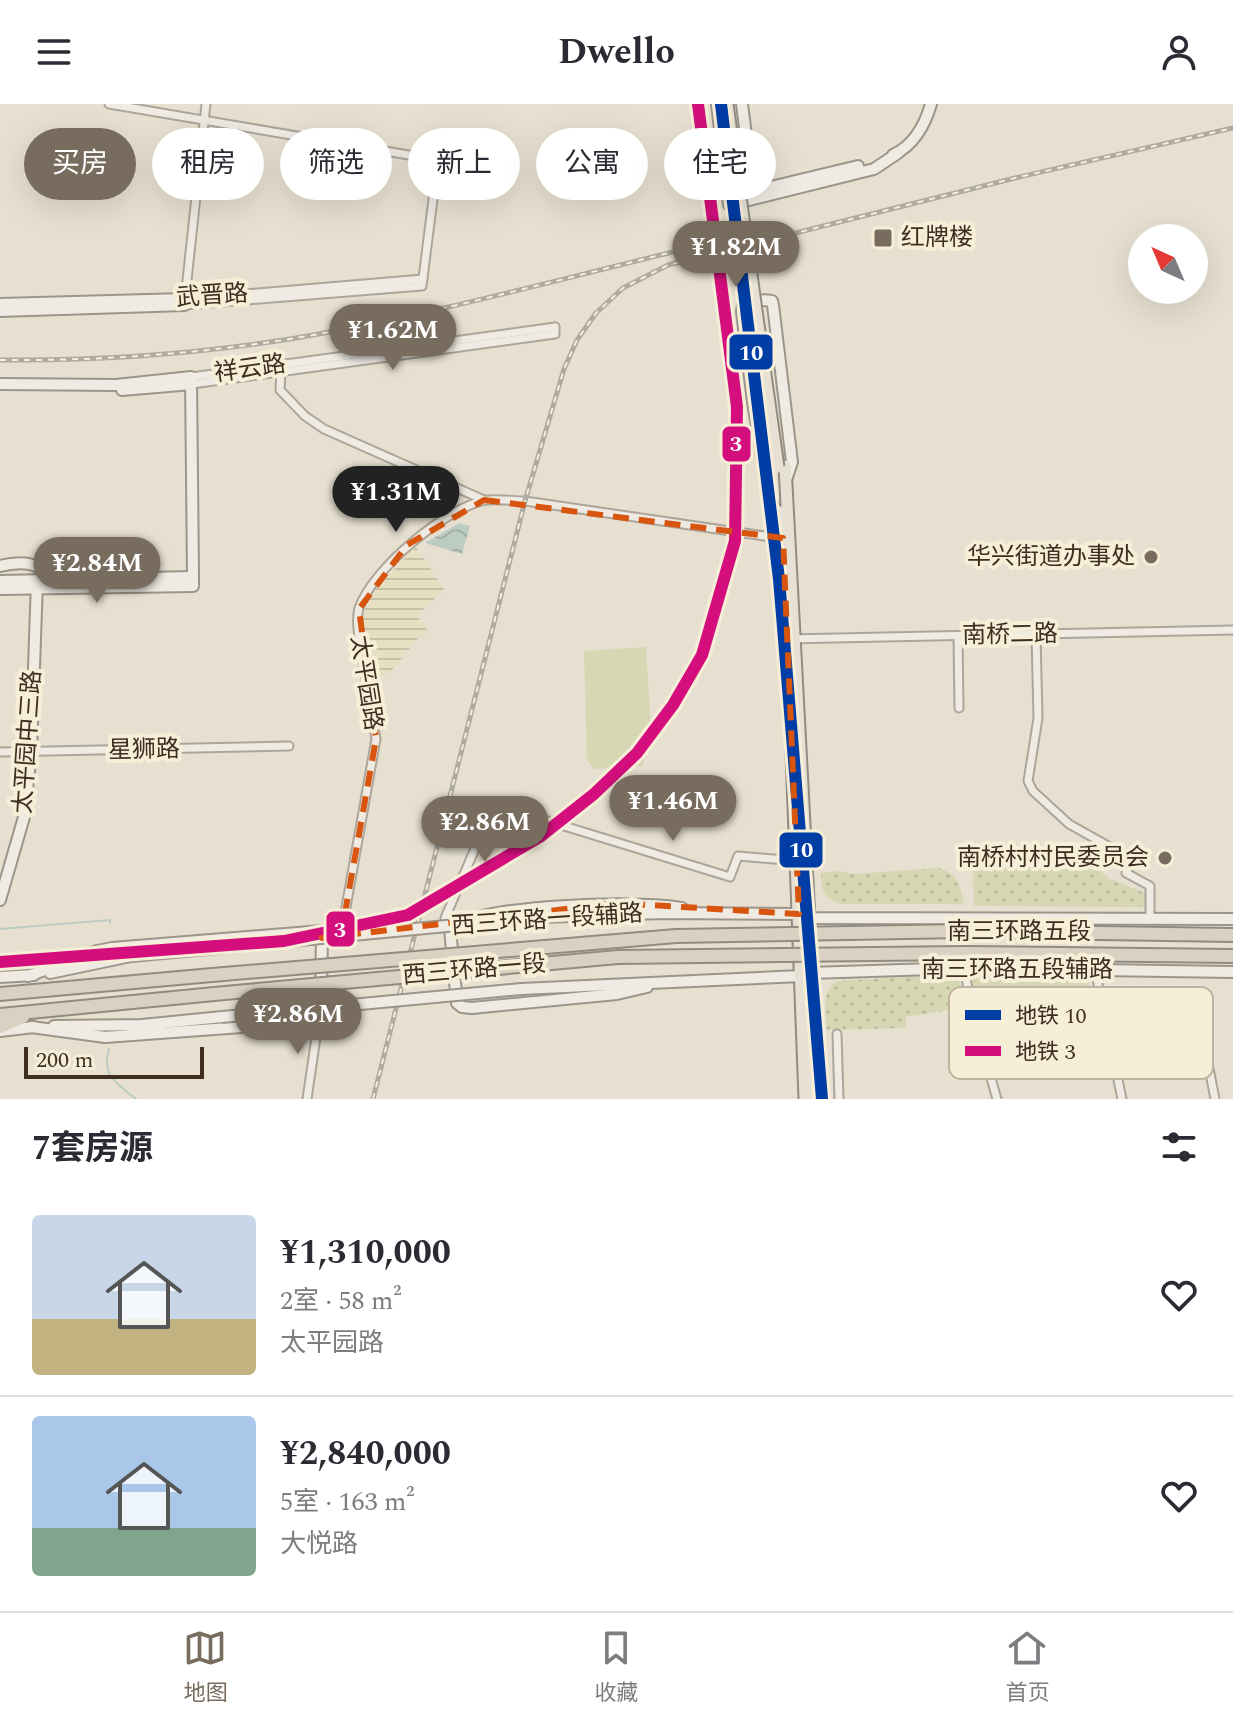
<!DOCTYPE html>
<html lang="zh">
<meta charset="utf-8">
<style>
body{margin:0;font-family:Spectral,"Noto Sans SC",serif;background:#f7f7f7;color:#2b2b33;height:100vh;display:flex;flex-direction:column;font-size:30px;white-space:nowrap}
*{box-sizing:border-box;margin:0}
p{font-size:26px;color:#7c7c81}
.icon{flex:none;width:44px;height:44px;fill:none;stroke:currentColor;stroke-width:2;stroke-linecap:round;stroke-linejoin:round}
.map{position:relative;height:995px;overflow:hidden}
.sheet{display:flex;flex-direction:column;background:#fff;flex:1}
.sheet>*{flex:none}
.guide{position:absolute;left:24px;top:24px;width:800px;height:72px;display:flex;gap:16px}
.needle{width:52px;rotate:316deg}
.controls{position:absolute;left:1128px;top:120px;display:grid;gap:16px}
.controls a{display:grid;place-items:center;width:80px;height:80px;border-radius:50%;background:#fff;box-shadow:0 8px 32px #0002;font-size:40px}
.scale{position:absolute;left:24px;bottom:20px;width:180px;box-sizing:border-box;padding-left:8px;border:4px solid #3d2e20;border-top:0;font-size:22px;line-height:28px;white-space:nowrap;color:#3d2e20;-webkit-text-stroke:6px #f7eed8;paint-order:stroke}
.price{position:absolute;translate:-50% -68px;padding:0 18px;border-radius:28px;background:#786c5e;color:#fff;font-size:26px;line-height:52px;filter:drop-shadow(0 2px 4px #0008)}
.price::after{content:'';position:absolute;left:50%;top:48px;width:24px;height:18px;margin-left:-12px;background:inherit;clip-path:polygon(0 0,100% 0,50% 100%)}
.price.on{background:#222;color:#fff}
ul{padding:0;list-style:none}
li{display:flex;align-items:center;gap:24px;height:200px;padding:0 32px}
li+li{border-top:2px solid #e1e1e2}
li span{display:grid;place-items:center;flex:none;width:224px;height:160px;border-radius:8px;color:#555}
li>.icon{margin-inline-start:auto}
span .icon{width:96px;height:96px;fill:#fffc;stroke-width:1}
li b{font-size:34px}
h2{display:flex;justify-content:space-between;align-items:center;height:96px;padding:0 32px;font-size:34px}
.chip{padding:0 28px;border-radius:36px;background:#fff;box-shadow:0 8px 32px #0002;font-size:28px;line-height:72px}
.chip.on{background:#786c5e;color:#fff}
header{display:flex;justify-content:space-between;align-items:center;height:104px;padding:0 32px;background:#fff;font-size:36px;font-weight:700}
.tabs{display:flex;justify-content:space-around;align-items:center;height:112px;border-top:2px solid #e1e1e2;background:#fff;font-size:22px;color:#7c7c81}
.tabs a{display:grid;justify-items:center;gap:4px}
.tabs .on{color:#786c5e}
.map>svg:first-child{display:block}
.farmland{fill:url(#farmland-rules)}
.green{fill:#d6d7b3}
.park{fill:url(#park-dots)}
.water{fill:url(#water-waves)}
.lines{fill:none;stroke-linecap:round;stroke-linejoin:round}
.stream{stroke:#bcccc2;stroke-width:2}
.street-casing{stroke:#ada599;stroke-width:11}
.secondary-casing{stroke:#9c958a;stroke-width:14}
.primary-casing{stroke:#928b80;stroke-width:15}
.highway-casing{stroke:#928b80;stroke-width:16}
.street{stroke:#efebe3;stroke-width:7}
.secondary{stroke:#efebe3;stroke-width:10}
.primary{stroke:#e6e1d4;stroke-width:11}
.highway{stroke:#dad1c2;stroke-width:12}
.rail-casing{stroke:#afaaa2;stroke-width:5}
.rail{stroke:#f7eed8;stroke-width:2;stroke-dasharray:6;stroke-linecap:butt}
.secondary-bridge-casing{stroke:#9c958a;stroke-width:14;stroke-linecap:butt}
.primary-bridge-casing{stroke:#928b80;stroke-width:15;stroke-linecap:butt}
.highway-bridge-casing{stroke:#928b80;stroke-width:16;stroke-linecap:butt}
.secondary-bridge{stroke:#efebe3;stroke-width:10}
.primary-bridge{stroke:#e6e1d4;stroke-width:11}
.highway-bridge{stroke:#dad1c2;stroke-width:12}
.metro-1-casing{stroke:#f7eed8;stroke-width:18}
.metro-2-casing{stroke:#f7eed8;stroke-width:18}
.metro-1{stroke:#003da5;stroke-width:12}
.metro-2{stroke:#d40f7d;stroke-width:12}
.marked{fill:none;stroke:#d7550e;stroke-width:6;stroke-dasharray:16 10;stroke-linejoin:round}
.poi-dot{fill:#786c5e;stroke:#f7eed8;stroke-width:3}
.labels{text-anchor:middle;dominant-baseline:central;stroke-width:8;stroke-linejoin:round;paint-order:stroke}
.poi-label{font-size:24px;fill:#3d2e20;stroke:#f7eed8;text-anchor:end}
.street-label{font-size:24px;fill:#3d2e20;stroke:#f7eed8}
.key{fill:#f7eed8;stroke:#bfb4a1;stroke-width:2}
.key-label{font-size:22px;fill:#3d2e20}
.line-badge{stroke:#f7eed8;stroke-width:3}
.badge-label{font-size:22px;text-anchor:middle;font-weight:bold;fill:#fff}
</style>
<header><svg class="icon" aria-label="menu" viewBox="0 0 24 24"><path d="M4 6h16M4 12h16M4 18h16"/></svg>Dwello<svg class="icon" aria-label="person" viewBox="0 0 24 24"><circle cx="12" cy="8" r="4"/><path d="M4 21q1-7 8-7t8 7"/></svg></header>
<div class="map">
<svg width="1233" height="995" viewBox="0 0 1233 995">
<defs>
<pattern id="farmland-rules" width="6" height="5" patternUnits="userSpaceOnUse" patternTransform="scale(2)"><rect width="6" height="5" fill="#e6dfc2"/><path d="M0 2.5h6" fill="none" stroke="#c6c0a6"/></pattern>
<pattern id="park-dots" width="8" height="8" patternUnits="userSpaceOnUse" patternTransform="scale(2)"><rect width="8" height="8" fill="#d6d7b3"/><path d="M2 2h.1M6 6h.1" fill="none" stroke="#b9b99a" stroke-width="1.8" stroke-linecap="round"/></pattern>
<pattern id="water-waves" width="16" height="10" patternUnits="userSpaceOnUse" patternTransform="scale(2)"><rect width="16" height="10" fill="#bcccc2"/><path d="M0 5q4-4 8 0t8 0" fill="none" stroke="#a2b0a6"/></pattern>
</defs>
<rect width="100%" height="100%" fill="#e7e0d1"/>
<path class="farmland" d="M 416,443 L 444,485 L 417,512 L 429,528 L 419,533 L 393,565 L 375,577 L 362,534 L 363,510 L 372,489 Z"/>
<path class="green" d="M 646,543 L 652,642 L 646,643 L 643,662 L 594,665 L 587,656 L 584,547 Z"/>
<g class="park">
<path d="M 1041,762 L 1097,764 L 1108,774 L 1145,789 L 1145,803 L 974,802 L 973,767 Z"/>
<path d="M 937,764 C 958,768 960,781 964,800 L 841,800 C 823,794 821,786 821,769 L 837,767 L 854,770 Z"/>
<path d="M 958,870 L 967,903 L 906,913 L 906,924 L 827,926 C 826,908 820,888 837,877 Z"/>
<path d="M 972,870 L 1088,871 L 1092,898 L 1060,896 L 977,906 Z"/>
</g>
<path class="water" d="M 459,419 L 470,422 L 462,450 L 425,439 Z"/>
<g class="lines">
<g class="stream">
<path d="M 0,825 L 110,816 L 110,819"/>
<path d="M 109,945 C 101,971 117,980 136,995"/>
</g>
<defs>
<g id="street">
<path d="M 109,0 L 438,56 L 422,182 L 185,201"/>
<path d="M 206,0 L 185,195 L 423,175"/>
<path d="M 281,268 L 280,286 L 305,312 L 324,325 L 484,396"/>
<path d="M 191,273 L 555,223"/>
<path d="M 192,280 L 555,230 L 555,223"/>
<path d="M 1036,531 L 1038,614 L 1028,677 L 1033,687 L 1069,720 L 1133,756 L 1126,769 L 1150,782 L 1150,815"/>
<path d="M 958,532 L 959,604"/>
<path d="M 787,535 L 1233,526"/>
<path d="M 0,648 L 289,642"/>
<path d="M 538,714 L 730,773 L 738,752 L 797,757"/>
<path d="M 459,818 L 445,814 L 490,710"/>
<path d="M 322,827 L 343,820 L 376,635 L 359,534 C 358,524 356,514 359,504 C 373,465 442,407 482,397 C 495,394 512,397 525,397 L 785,435"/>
<path d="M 964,864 L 975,919 L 997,995"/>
<path d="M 1095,866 L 1122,995"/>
<path d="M 837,930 L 839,995"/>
<path d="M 1207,954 L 1215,995"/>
<path d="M 307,995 L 319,913"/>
</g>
<g id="secondary">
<path d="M 717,0 L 729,101 L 874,65 L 898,49"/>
<path d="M 742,0 L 754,94"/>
<path d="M 893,51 C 913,42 925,21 931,0"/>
<path d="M 734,92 L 858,62"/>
<path d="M 0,200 L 185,195 L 185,201 L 0,207"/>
<path d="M 0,280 L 116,281 L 191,273 L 193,473 L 193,482 L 0,485"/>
<path d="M 122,286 L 192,280"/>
<path d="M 781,415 L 769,394 L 753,298 L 742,208 L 743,201 C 750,197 763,195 772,197 L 773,201 L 792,358 L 787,373"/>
<path d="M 0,462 C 23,456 41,459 57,477"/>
<path d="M 0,477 L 193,473"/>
<path d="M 0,796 L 24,713 L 31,649 L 37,477"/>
<path d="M 540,813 L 664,809 L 799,810 L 809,814 L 1233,815"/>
<path d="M 50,869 L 131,852 L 218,844"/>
<path d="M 28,872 L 97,847 L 112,844 L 322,827 L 321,903 L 319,913 L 311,918 L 105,933 L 31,923"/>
<path d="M 0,873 L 34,871"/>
<path d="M 647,883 L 617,890 L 472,904 L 462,903 L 457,899 L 450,825 C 480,800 641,796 682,804"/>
<path d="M 521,885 L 801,872 L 810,869 L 964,864 L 1233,868"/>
<path d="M 54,922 L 142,921 L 222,913"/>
<path d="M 0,927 L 34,923"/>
</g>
<g id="primary">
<path d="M 785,362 L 809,814 L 815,995"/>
<path d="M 781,408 L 785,478"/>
<path d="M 791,623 L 805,995"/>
</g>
<g id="highway">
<path d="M 963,827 L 1233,831"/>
<path d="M 964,849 L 1233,852"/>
<path d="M 0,890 L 212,871"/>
<path d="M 0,911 L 214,890"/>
<path d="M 0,923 L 23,913"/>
</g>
</defs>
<use href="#street" class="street-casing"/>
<use href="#secondary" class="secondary-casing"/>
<use href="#primary" class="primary-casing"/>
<use href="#highway" class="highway-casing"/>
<use href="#street" class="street"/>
<use href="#secondary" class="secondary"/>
<use href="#primary" class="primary"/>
<use href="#highway" class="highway"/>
<defs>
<g id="rail">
<path d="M 0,256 C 99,257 198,250 296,234 C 426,212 553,177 681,146"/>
<path d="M 373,995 L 525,397 L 564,265 L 577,236 L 596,209 L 623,184 L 668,161 L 1015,74 L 1233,24"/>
</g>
</defs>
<use href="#rail" class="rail-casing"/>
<use href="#rail" class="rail"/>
<defs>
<g id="secondary-bridge">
<path d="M 218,844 L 540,813"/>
<path d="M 222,913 L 521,885"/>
</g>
<path id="primary-bridge" d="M 727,0 L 778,363"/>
<g id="highway-bridge">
<path d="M 212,871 L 676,832 L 963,827"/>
<path d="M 214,890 L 618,853 L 964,849"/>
</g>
</defs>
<use href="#secondary-bridge" class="secondary-bridge-casing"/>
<use href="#primary-bridge" class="primary-bridge-casing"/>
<use href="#highway-bridge" class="highway-bridge-casing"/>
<use href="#secondary-bridge" class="secondary-bridge"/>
<use href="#primary-bridge" class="primary-bridge"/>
<use href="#highway-bridge" class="highway-bridge"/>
<defs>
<path id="metro-1" d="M 721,0 L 779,475 L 822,995"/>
<path id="metro-2" d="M 0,858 L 284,837 L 408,811 L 541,732 L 594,690 L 637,649 L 673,601 L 702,551 L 735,437 L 737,303 L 698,0"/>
</defs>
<use href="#metro-1" class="metro-1-casing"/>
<use href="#metro-2" class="metro-2-casing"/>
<use href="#metro-1" class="metro-1"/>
<use href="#metro-2" class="metro-2"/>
</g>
<path class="marked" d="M 484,396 L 783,434 L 799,810 L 616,799 L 322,834 L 322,827 L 343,820 L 376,635 L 359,505 L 407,441 Z"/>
<g class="poi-dot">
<rect x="873" y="124" width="20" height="20" rx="4"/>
<circle cx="1151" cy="453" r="8"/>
<circle cx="1165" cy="754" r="8"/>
</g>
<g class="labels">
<g class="poi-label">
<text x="901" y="134" text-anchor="start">红牌楼</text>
<text x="1135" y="453">华兴街道办事处</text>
<text x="1149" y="754">南桥村村民委员会</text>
</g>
<g class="street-label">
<text transform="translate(212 192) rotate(-4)">武晋路</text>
<text transform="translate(250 265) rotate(-8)">祥云路</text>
<text transform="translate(1010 531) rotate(-1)">南桥二路</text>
<text transform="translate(366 579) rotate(81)">太平园路</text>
<text transform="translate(28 638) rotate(-86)">太平园中三路</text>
<text transform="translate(144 646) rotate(-1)">星狮路</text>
<text transform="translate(547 816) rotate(-4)">西三环路一段辅路</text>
<text x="1019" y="828">南三环路五段</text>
<text transform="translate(474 866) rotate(-5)">西三环路一段</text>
<text x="1017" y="866">南三环路五段辅路</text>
</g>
</g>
<rect x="949" y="883" width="264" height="92" rx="12" class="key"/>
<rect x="965" y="906" width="36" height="10" fill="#003da5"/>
<rect x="965" y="942" width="36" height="10" fill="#d40f7d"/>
<g class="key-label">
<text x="1015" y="919">地铁 10</text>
<text x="1015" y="955">地铁 3</text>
</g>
<g class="line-badge">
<rect x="728" y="229" width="46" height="38" rx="8" fill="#003da5"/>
<rect x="721" y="321" width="31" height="38" rx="8" fill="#d40f7d"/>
<rect x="778" y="727" width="46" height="38" rx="8" fill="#003da5"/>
<rect x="325" y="806" width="31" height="38" rx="8" fill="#d40f7d"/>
</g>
<g class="badge-label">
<text x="751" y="256">10</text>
<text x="736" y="347">3</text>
<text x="801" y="753">10</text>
<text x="340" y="833">3</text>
</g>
</svg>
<div class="controls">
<a><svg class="needle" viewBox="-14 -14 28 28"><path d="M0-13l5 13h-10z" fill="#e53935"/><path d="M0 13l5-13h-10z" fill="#7c7c81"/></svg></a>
</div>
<div class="scale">200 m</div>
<b class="price" style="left:736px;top:185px">¥1.82M</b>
<b class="price" style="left:393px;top:268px">¥1.62M</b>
<b class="price on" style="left:396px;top:430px">¥1.31M</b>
<b class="price" style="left:97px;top:501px">¥2.84M</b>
<b class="price" style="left:673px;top:739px">¥1.46M</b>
<b class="price" style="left:485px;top:760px">¥2.86M</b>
<b class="price" style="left:298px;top:952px">¥2.86M</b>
<div class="guide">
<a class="chip on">买房</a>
<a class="chip">租房</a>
<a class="chip">筛选</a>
<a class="chip">新上</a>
<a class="chip">公寓</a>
<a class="chip">住宅</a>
</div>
</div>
<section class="sheet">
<h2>7套房源<svg class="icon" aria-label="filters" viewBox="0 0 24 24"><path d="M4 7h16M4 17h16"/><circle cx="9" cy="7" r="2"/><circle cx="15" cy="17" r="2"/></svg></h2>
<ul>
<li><span style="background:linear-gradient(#c9d6e8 65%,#c2b280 0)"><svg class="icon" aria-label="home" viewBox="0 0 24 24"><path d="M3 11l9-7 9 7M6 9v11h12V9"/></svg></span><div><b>¥1,310,000</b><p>2室 · 58 m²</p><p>太平园路</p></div><svg class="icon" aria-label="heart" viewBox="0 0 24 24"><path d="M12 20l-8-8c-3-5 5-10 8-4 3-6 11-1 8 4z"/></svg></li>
<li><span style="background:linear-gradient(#a9c7e8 70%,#7fa58c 0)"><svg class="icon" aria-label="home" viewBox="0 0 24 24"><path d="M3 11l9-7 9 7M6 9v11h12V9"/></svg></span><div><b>¥2,840,000</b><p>5室 · 163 m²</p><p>大悦路</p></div><svg class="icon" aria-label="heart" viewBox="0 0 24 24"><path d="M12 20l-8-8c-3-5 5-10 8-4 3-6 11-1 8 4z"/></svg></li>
</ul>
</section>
<nav class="tabs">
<a class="on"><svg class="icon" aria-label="map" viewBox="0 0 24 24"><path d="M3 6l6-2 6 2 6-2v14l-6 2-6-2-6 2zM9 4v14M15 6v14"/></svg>地图</a>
<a><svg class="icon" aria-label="saved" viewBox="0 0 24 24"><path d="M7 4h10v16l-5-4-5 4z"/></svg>收藏</a>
<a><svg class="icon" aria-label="home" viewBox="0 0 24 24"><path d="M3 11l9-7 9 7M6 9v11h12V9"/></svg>首页</a>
</nav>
